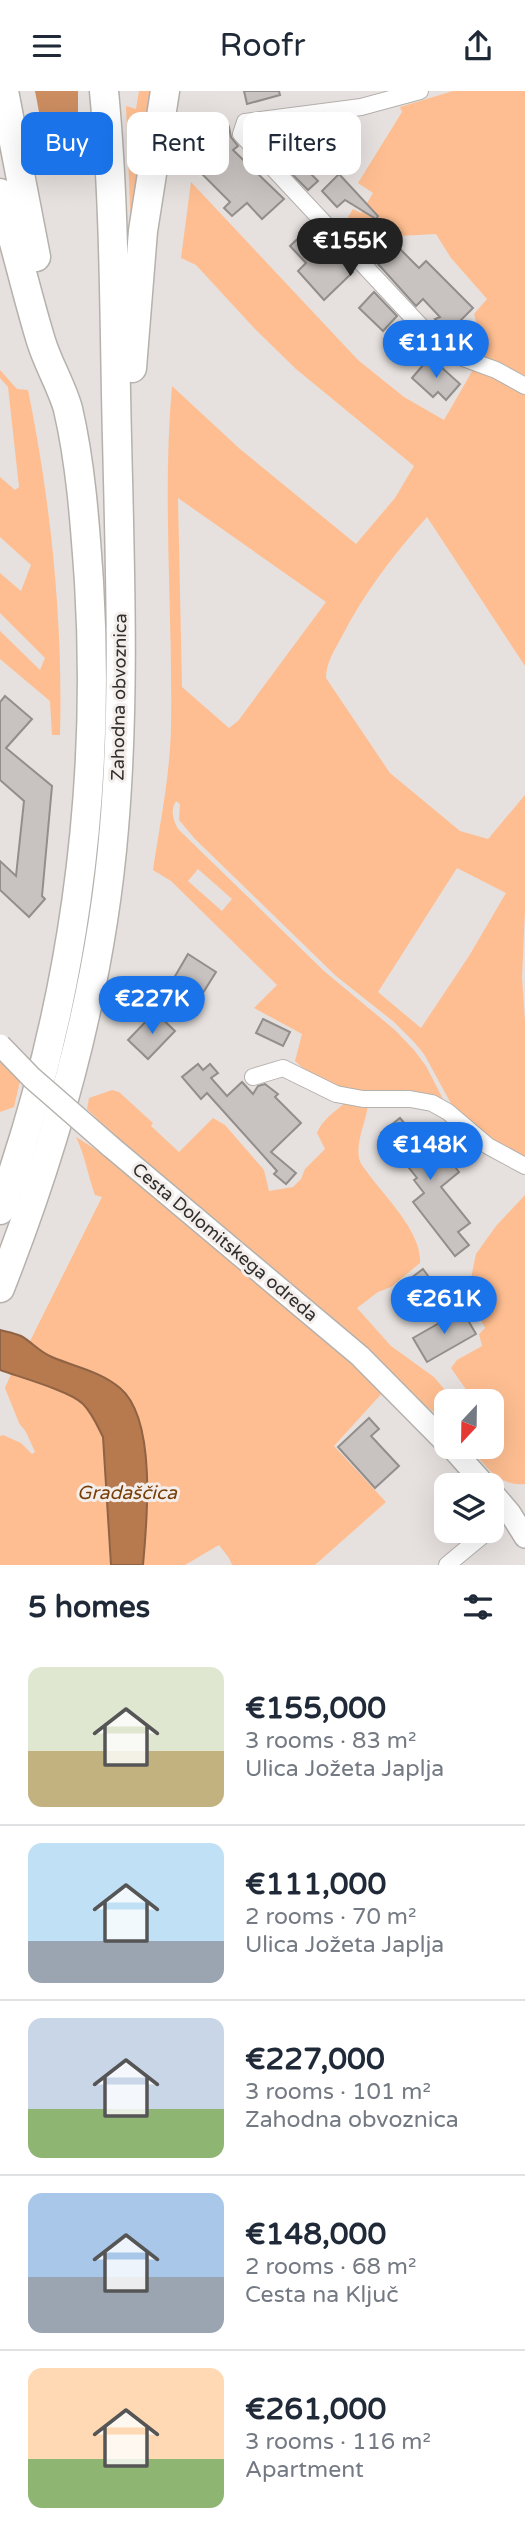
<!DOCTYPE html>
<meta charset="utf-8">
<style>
body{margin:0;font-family:"Varela Round",sans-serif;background:#f6f6f7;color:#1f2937;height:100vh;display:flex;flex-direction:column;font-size:26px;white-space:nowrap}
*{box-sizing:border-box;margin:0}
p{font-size:23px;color:#747a83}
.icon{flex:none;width:38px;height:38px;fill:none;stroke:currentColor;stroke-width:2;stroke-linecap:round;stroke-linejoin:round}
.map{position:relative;height:1474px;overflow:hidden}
.drawer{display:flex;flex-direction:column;background:#fff;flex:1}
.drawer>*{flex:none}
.top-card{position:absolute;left:21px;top:21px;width:483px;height:63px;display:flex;gap:14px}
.needle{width:46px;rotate:202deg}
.buttons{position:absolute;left:434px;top:1298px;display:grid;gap:14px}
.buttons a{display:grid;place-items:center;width:70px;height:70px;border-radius:14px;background:#fff;box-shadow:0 7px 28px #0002;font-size:35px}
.price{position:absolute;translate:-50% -60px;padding:0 16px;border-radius:24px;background:#1a73e8;color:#fff;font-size:23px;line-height:46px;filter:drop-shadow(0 2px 4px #0008)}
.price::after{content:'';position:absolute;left:50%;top:42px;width:21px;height:16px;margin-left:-10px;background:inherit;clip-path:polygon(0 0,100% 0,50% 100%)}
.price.current{background:#222;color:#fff}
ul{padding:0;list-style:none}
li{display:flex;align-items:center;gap:21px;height:175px;padding:0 28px}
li+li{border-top:2px solid #e0e1e3}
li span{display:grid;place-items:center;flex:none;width:196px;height:140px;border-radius:14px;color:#555}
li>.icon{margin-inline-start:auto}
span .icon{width:84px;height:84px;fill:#fffc;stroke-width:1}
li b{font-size:30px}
h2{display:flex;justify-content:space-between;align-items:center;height:84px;padding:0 28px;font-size:30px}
.pill{padding:0 24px;border-radius:14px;background:#fff;box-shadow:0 7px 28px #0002;font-size:24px;line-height:63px}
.pill.current{background:#1a73e8;color:#fff}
header{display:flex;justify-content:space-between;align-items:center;height:91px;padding:0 28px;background:#fff;font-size:32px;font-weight:600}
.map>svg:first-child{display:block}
.green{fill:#febe91;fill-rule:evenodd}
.forest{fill:#cc8d61}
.water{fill:#b7794e;stroke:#8f6344;stroke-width:2}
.building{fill:#c8c3c0;stroke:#928e8b;stroke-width:2}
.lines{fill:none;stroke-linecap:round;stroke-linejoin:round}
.street-casing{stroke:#b5b1ad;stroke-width:18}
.secondary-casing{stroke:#b5b1ad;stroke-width:24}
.highway-casing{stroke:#b5b1ad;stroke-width:31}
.street{stroke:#fff;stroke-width:16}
.secondary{stroke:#fff;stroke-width:21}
.highway{stroke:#fff;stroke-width:28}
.secondary-bridge-casing{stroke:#b5b1ad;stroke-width:24;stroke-linecap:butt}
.secondary-bridge{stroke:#fff;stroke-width:21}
.labels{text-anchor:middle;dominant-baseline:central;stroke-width:6;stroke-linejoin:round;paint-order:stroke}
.street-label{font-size:18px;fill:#312f2e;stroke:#f3eeeb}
.water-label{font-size:19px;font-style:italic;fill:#783e07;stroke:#f3eeeb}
</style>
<header><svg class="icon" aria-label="menu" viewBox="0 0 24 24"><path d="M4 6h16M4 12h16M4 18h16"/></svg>Roofr<svg class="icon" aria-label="share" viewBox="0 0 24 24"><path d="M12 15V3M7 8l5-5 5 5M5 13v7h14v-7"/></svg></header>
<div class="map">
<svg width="525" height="1474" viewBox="0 0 525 1474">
<rect width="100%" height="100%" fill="#e6e1de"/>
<g class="green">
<path d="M 139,0 L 154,0 L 131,141 L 126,15 L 136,18 Z"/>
<path d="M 453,0 L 525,0 L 525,289 L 478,268 L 486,247 L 480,244 L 474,223 L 487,208 L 451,167 L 436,143 L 361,147 L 344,133 L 353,118 L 361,122 L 373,102 L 358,92 L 402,21 L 400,16 Z"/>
<path d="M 191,91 L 358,269 L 404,306 L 444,329 L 474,277 L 525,300 L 525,575 L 427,426 C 394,463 364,502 341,547 C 334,560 326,572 326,587 L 390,682 L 460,740 L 488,748 L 525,704 L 525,819 L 522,886 L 525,931 L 525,1067 L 494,1051 L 454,1018 L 424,963 L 414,951 L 394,931 L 336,885 L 195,748 L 179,729 L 180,713 L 176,710 C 170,721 173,728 178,738 L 324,880 L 395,939 L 414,959 L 426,975 L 445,1012 C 395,1006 333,1008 295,970 L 302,943 L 254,917 L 277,894 L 171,790 L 153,779 C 160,732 170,685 171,636 C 173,523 162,408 172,295 L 240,358 L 356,453 L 395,407 L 414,375 L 296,278 L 255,238 L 196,174 L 181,167 ZM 178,407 L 326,511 L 238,630 L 229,637 L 182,596 ZM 457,777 L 506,802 L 469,865 L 421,937 L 378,901 ZM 198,778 L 232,808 L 222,820 L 188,790 Z"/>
<path d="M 0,279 L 17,298 L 28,299 C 51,412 63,529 60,644 L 52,644 L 50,610 L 0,568 L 0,540 L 40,579 L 45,567 L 0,522 L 0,482 L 21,500 L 31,474 L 0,446 L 0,386 L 15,399 L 19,396 L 8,296 L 0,287 Z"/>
<path d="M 0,971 L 20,990 L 14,1016 L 0,1021 Z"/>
<path d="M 112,999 L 119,1001 L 153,1032 L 151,1035 L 179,1061 L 213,1027 L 225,1034 L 264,1079 L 269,1100 L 293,1096 L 301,1088 L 305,1078 L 325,1058 L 317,1042 C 322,1029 334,1021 345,1012 L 368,1014 C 366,1031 356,1049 359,1067 C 360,1073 366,1079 370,1085 C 387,1108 422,1142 420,1172 L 391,1196 L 378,1201 L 357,1217 L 391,1255 L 434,1286 L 455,1311 L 446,1311 L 446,1332 L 120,1050 L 87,1018 L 89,1007 Z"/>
<path d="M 76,1046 L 114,1070 L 384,1300 L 334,1355 L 386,1411 L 315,1474 L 232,1474 L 229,1467 L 219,1454 L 185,1474 L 143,1474 C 148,1420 161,1320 107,1288 C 82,1274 51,1271 29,1252 L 102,1106 L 95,1104 C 88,1085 85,1064 76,1046 Z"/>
<path d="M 525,1104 L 525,1393 C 498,1396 486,1374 469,1356 L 492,1356 L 492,1311 L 459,1311 L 470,1304 L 451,1277 L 457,1269 L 482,1255 L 479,1243 L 485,1237 L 476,1219 L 486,1206 L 471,1187 L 476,1163 L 496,1135 Z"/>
<path d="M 11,1283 C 27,1288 72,1302 83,1313 C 92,1322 97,1334 103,1346 L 111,1474 L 0,1474 L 0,1345 L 3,1344 L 21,1352 L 32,1363 L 35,1361 L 26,1341 L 19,1332 L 5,1297 Z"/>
</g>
<path class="forest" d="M 35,0 L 78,0 L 78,46 L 44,47 Z"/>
<path class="water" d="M 0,1239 C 7,1241 14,1242 21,1245 C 32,1251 39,1261 52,1266 C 75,1276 100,1280 120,1297 C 157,1328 147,1431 143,1474 L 111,1474 L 103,1346 C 97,1334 92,1322 83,1313 C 70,1300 19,1286 0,1279 Z"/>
<g class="building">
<path d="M 244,0 L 279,0 L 280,4 L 247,13 Z"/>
<path d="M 229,36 L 231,46 L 238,55 L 233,59 L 284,108 L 262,128 L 247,112 L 232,125 L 224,117 L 230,111 L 201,82 L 223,60 L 214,50 Z"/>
<path d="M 305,36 L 312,60 L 280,68 L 274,44 Z"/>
<path d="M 303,75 L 318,90 L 308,99 L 293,84 Z"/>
<path d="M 339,83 L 378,125 L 376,128 L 345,109 L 337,116 L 322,100 Z"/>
<path d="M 310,136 L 353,181 L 324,209 L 298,180 L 306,172 L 290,155 Z"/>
<path d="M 388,146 L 419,177 L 426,170 L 473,217 L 454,236 L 485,247 L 479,262 L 450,251 L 452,245 L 435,228 L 440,226 L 423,208 L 416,215 L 370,164 Z"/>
<path d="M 374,201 L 397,225 L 383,240 L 359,217 Z"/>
<path d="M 430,266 L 460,293 L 446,309 L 438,301 L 433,306 L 412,287 Z"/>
<path d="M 5,605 L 32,628 L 6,657 L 52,695 L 42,805 L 45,808 L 29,826 L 0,799 L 0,770 L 16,785 L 24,710 L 0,689 L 0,611 Z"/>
<path d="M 188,863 L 216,881 L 201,905 L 174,887 Z"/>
<path d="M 155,921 L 175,940 L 148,968 L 128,949 Z"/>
<path d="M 263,928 L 290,941 L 283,955 L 256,942 Z"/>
<path d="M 198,973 L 203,979 L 210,973 L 218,982 L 211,987 L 227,1005 L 242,991 L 253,1003 L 258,995 L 265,993 L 278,1003 L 275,1006 L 301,1032 L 271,1061 L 296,1082 L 286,1093 L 274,1083 L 277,1080 L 207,1002 L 201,1008 L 182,986 Z"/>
<path d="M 400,1027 L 415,1045 L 425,1037 L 459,1081 L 441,1096 L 470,1132 L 458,1141 L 469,1154 L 455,1165 L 413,1111 L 424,1102 L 414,1089 L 417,1087 L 381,1042 Z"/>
<path d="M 423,1178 L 434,1193 L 410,1210 L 399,1196 Z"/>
<path d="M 462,1219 L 476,1243 L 427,1271 L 413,1247 Z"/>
<path d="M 369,1327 L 379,1338 L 371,1345 L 399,1375 L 375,1397 L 338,1356 Z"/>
</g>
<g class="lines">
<defs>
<g id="street">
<path d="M 420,0 L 361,16 L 245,31 L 241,43 L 444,260 L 496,279 L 525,295"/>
<path d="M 253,986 L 283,977 L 336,1003 L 363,1008 L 410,1008 L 432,1012 L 448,1021 L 488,1055 L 525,1075"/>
<path d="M 447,1474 L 488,1440"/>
</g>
<g id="secondary">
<path d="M 110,1055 L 360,1265 L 446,1352"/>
<path d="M 451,1356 L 486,1395"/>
<path d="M 492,1401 L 510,1422 L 525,1446"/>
</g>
<g id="highway">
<path d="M 4,0 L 36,166"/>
<path d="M 0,102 C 15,151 26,201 41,250 C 48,273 62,296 68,318 C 81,374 85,434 89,491 C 102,705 72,918 0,1119"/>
<path d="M 132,277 L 143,140 L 165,0"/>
<path d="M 0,1197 C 58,1050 101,896 114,737 C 125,608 120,477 117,347 C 114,232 115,115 104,0"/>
</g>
</defs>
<use href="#street" class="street-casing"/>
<use href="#secondary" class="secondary-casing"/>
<use href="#highway" class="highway-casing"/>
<use href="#street" class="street"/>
<use href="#secondary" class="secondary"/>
<use href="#highway" class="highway"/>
<defs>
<path id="secondary-bridge" d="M 0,954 L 32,987 L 110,1055"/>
</defs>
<use href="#secondary-bridge" class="secondary-bridge-casing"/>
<use href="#secondary-bridge" class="secondary-bridge"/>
</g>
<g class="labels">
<g class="street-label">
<text transform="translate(119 606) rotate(-89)">Zahodna obvoznica</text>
<text transform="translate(225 1151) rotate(40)">Cesta Dolomitskega odreda</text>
</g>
<g class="water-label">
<text x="127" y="1402">Gradaščica</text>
</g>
</g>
</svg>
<div class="buttons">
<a><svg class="needle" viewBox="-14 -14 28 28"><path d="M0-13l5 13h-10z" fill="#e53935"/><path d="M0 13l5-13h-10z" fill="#747a83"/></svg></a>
<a><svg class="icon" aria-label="layers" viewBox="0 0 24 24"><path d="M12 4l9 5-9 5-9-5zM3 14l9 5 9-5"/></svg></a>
</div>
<b class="price current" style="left:350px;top:187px">€155K</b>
<b class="price" style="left:436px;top:289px">€111K</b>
<b class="price" style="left:152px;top:945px">€227K</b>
<b class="price" style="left:430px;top:1091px">€148K</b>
<b class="price" style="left:444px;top:1245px">€261K</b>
<div class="top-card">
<a class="pill current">Buy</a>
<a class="pill">Rent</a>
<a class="pill">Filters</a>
</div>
</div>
<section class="drawer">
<h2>5 homes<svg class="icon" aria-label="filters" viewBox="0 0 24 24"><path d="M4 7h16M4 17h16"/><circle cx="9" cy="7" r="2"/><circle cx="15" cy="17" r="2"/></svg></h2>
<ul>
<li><span style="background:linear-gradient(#dfe7d0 60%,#c2b280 0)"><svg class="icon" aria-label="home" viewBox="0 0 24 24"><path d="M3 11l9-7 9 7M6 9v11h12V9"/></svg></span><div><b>€155,000</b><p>3 rooms · 83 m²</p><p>Ulica Jožeta Japlja</p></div></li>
<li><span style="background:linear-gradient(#bfe0f5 70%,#9aa5b1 0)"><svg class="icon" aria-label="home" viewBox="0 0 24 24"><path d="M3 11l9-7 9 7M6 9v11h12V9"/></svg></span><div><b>€111,000</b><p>2 rooms · 70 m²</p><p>Ulica Jožeta Japlja</p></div></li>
<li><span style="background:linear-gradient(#c9d6e8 65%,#8fb573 0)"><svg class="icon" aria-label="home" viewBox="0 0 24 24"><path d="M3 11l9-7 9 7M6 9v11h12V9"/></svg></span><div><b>€227,000</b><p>3 rooms · 101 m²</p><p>Zahodna obvoznica</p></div></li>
<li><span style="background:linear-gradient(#a9c7e8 60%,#9aa5b1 0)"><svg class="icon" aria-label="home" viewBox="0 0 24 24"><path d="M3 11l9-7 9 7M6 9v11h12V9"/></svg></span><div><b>€148,000</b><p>2 rooms · 68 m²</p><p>Cesta na Ključ</p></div></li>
<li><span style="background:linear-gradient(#ffd9b3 65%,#8fb573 0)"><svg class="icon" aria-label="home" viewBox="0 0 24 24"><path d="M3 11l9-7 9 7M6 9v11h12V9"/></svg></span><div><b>€261,000</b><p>3 rooms · 116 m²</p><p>Apartment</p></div></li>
</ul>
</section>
